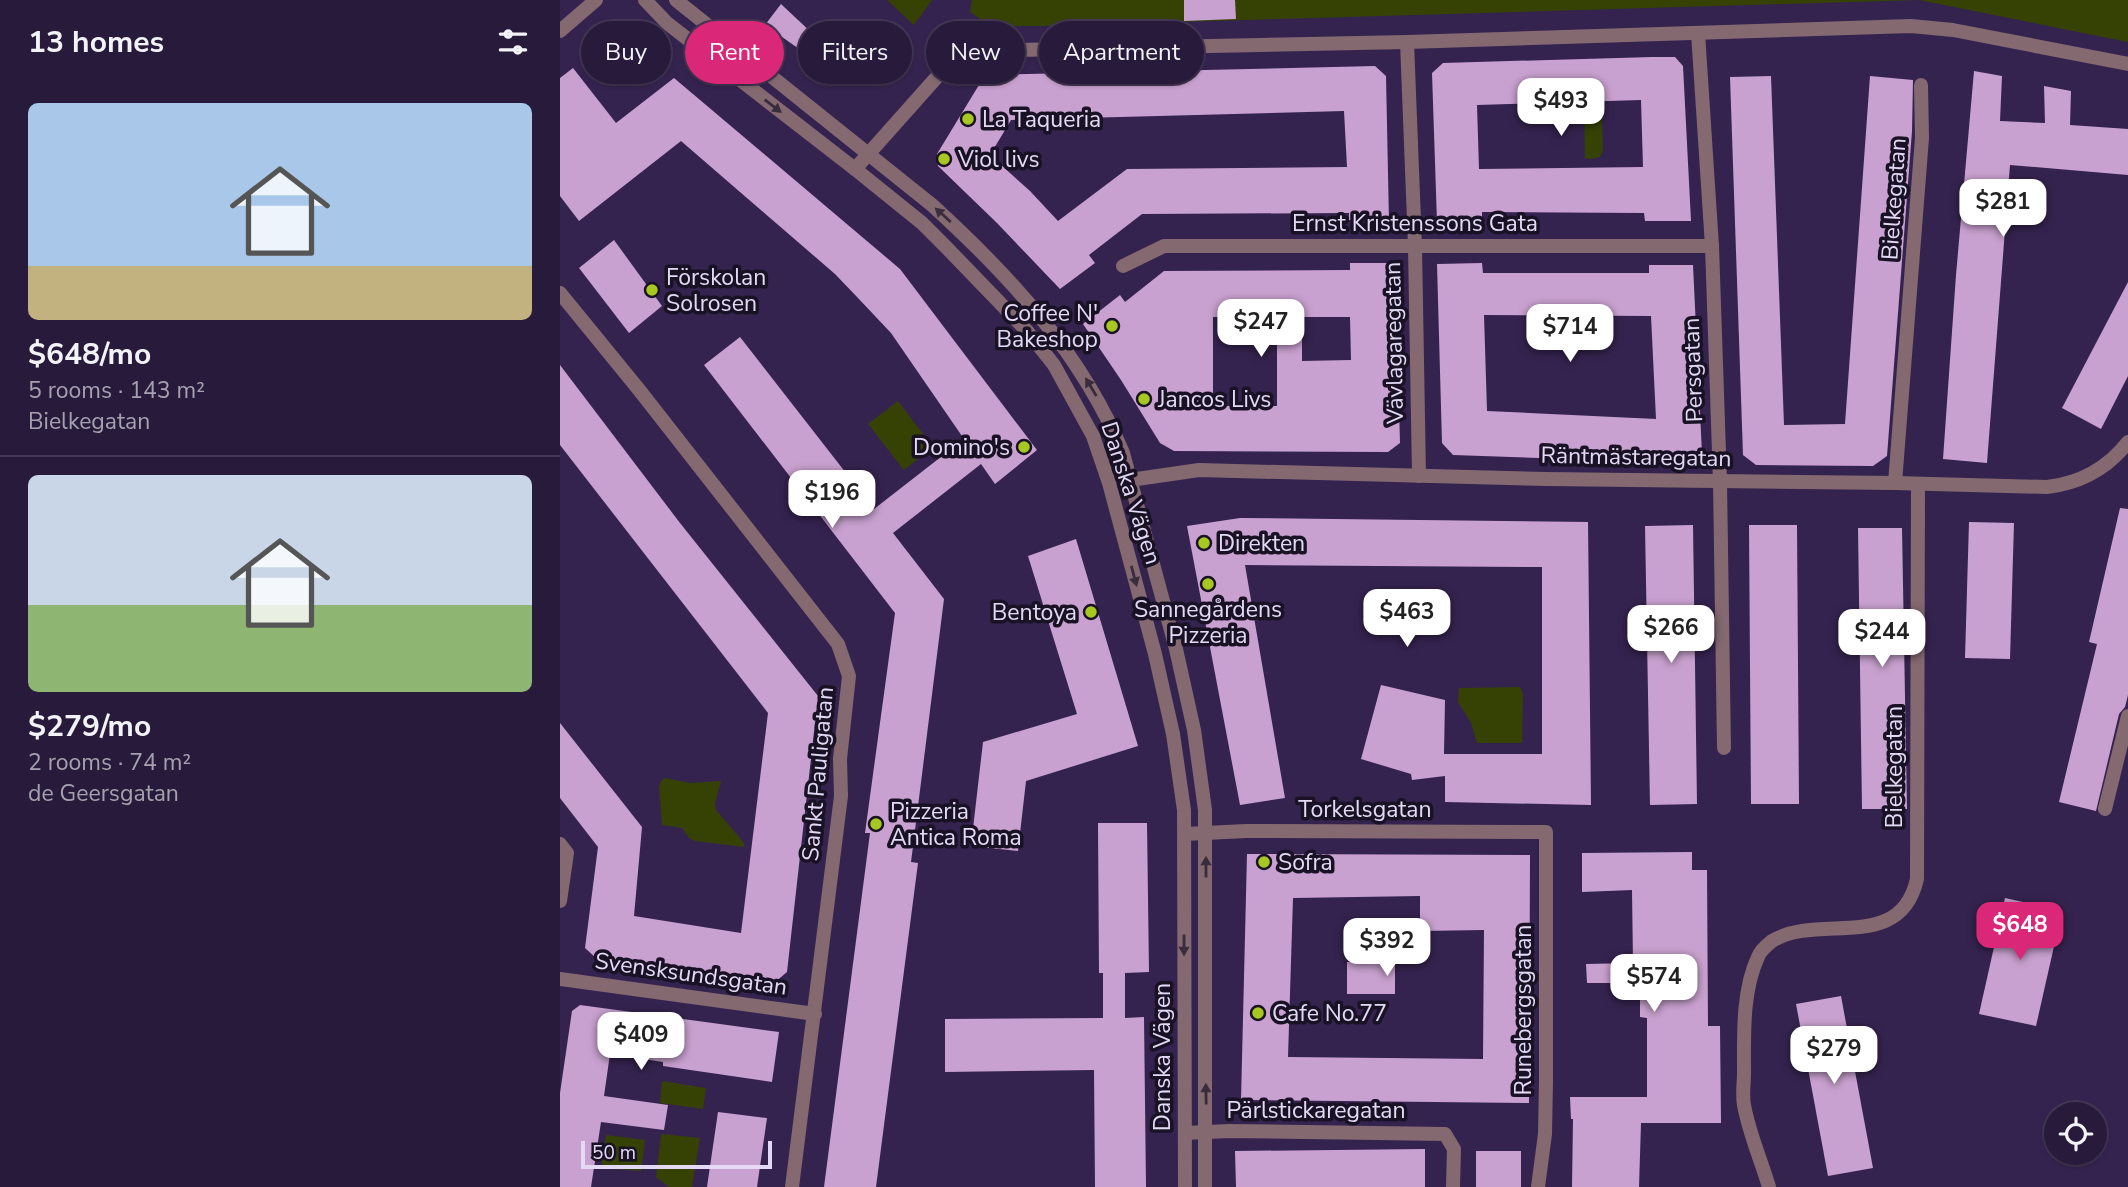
<!DOCTYPE html>
<meta charset="utf-8">
<style>
body{margin:0;font-family:"Nunito Sans",sans-serif;background:#302342;color:#f1f3f6;height:100vh;display:flex;flex-direction:column;font-size:26px;white-space:nowrap}
*{box-sizing:border-box;margin:0}
p{font-size:23px;color:#a5a1af}
.icon{flex:none;width:38px;height:38px;fill:none;stroke:currentColor;stroke-width:2;stroke-linecap:round;stroke-linejoin:round}
.map{position:relative;flex:1;overflow:hidden}
.side{display:flex;flex-direction:column;background:#281a3b;width:560px}
.side>*{flex:none}
.banner{position:absolute;left:21px;top:21px;width:665px;height:63px;display:flex;gap:14px}
.controls{position:absolute;left:1484px;top:1102px;display:grid;gap:14px}
.controls a{display:grid;place-items:center;width:63px;height:63px;border-radius:50%;background:#281a3b;box-shadow:0 2px 5px #0004,0 0 0 2px #443855;font-size:35px}
.scale{position:absolute;left:21px;bottom:18px;width:191px;box-sizing:border-box;padding-left:7px;border:4px solid #e3d9f5;border-top:0;font-size:19px;line-height:24px;white-space:nowrap;color:#e3d9f5;-webkit-text-stroke:5px #191225;paint-order:stroke}
.price{position:absolute;translate:-50% -60px;padding:0 16px;border-radius:14px;background:#fff;color:#222;font-size:23px;line-height:46px;filter:drop-shadow(0 2px 4px #0008)}
.price::after{content:'';position:absolute;left:50%;top:42px;width:21px;height:16px;margin-left:-10px;background:inherit;clip-path:polygon(0 0,100% 0,50% 100%)}
.price.current{background:#db2777;color:#fff}
ul{padding:0;list-style:none}
li{display:grid;align-content:center;gap:14px;height:371px;padding:0 28px}
li+li{border-top:2px solid #443855}
li span{display:grid;place-items:center;height:217px;border-radius:10px;color:#555}
li>.icon{margin-inline-start:auto}
span .icon{width:126px;height:126px;fill:#fffc;stroke-width:1}
li b{font-size:30px}
h2{display:flex;justify-content:space-between;align-items:center;height:84px;padding:0 28px;font-size:30px}
.tag{padding:0 24px;border-radius:32px;background:#281a3b;box-shadow:0 2px 5px #0004,0 0 0 2px #443855;font-size:24px;line-height:63px}
.tag.current{background:#db2777;color:#fff}
main{display:flex;flex:1;min-height:0}
.map>svg:first-child{display:block}
.green{fill:#354204}
.building{fill:#c9a1d0;fill-rule:evenodd}
.lines{fill:none;stroke-linecap:round;stroke-linejoin:round}
.minor{stroke:#846970;stroke-width:14}
.tertiary{stroke:#846970;stroke-width:14}
.oneway{fill:#392c3c}
.poi-dot{fill:#a6c820;stroke:#191225;stroke-width:2.5}
.labels{text-anchor:middle;dominant-baseline:central;stroke-width:7;stroke-linejoin:round;paint-order:stroke}
.poi-label{font-size:23px;fill:#e3d9f5;stroke:#191225;text-anchor:start}
.street-label{font-size:23px;fill:#e3d9f5;stroke:#191225}
</style>
<main>
<section class="side">
<h2>13 homes<svg class="icon" aria-label="filters" viewBox="0 0 24 24"><path d="M4 7h16M4 17h16"/><circle cx="9" cy="7" r="2"/><circle cx="15" cy="17" r="2"/></svg></h2>
<ul>
<li><span style="background:linear-gradient(#a9c7e8 75%,#c2b280 0)"><svg class="icon" aria-label="home" viewBox="0 0 24 24"><path d="M3 11l9-7 9 7M6 9v11h12V9"/></svg></span><div><b>$648/mo</b><p>5 rooms · 143 m²</p><p>Bielkegatan</p></div></li>
<li><span style="background:linear-gradient(#c9d6e8 60%,#8fb573 0)"><svg class="icon" aria-label="home" viewBox="0 0 24 24"><path d="M3 11l9-7 9 7M6 9v11h12V9"/></svg></span><div><b>$279/mo</b><p>2 rooms · 74 m²</p><p>de Geersgatan</p></div></li>
</ul>
</section>
<div class="map">
<svg width="1568" height="1187" viewBox="0 0 1568 1187">
<rect width="100%" height="100%" fill="#35234f"/>
<g class="green">
<path d="M 327,0 L 372,0 L 354,25 Z"/>
<path d="M 412,0 L 1568,0 L 1568,42 L 1359,0 L 481,26 L 430,26 L 410,12 Z"/>
<path d="M 1033,109 L 1042,118 L 1043,151 L 1040,157 L 1030,159 L 1025,158 L 1024,110 Z"/>
<path d="M 338,401 L 373,447 L 344,470 L 308,424 Z"/>
<path d="M 960,687 L 963,694 L 962,743 L 917,743 L 911,723 L 898,702 L 899,688 Z"/>
<path d="M 105,778 L 130,783 L 161,781 L 155,803 L 156,810 L 184,843 L 184,847 L 135,841 L 129,838 L 122,828 L 102,825 L 99,787 L 101,781 Z"/>
<path d="M 102,1081 L 146,1088 L 143,1109 L 100,1103 Z"/>
<path d="M 101,1134 L 140,1138 L 132,1187 L 109,1187 L 96,1177 Z"/>
<path d="M 46,1135 L 85,1140 L 81,1171 L 41,1168 Z"/>
</g>
<g class="building">
<path d="M 624,0 L 675,0 L 676,19 L 624,21 Z"/>
<path d="M 221,4 L 254,35 L 242,51 L 205,25 Z"/>
<path d="M 1092,57 L 1115,57 L 1123,66 L 1131,221 L 1085,221 L 1084,213 L 922,212 L 922,222 L 877,222 L 872,73 L 883,63 ZM 1081,100 L 1083,167 L 919,169 L 917,105 Z"/>
<path d="M 815,66 L 826,76 L 829,222 L 789,220 L 789,213 L 582,214 L 529,255 L 535,263 L 500,289 L 437,223 L 378,166 L 377,154 L 425,75 ZM 784,111 L 787,167 L 567,169 L 498,221 L 470,191 L 430,155 L 451,120 Z"/>
<path d="M 13,68 L 56,123 L 114,78 L 340,269 L 477,450 L 435,484 L 421,464 L 333,533 L 384,599 L 351,862 L 358,863 L 316,1187 L 264,1187 L 310,833 L 305,833 L 335,613 L 144,365 L 180,337 L 314,509 L 404,439 L 331,333 L 298,298 L 275,274 L 121,141 L 19,221 L 0,196 L 0,78 Z"/>
<path d="M 1414,71 L 1442,76 L 1440,121 L 1485,123 L 1484,86 L 1511,91 L 1510,125 L 1568,129 L 1568,175 L 1450,165 L 1427,463 L 1383,459 L 1396,275 Z"/>
<path d="M 1211,76 L 1224,425 L 1285,424 L 1310,76 L 1353,80 L 1352,131 L 1327,456 L 1313,466 L 1196,465 L 1183,455 L 1170,77 Z"/>
<path d="M 54,240 L 102,306 L 69,333 L 19,268 Z"/>
<path d="M 790,263 L 835,263 L 840,443 L 828,452 L 614,451 L 600,443 L 561,380 L 523,324 L 560,295 L 565,302 L 604,271 L 790,270 ZM 653,317 L 717,317 L 717,406 L 653,406 ZM 742,317 L 790,317 L 791,360 L 742,361 Z"/>
<path d="M 922,263 L 923,273 L 1089,273 L 1089,265 L 1133,265 L 1142,454 L 1131,463 L 893,455 L 882,443 L 877,264 ZM 924,315 L 1091,316 L 1096,419 L 927,411 Z"/>
<path d="M 1568,282 L 1568,376 L 1541,429 L 1502,408 Z"/>
<path d="M 0,365 L 120,523 L 258,696 L 227,972 L 214,983 L 36,958 L 25,948 L 38,847 L 0,798 L 0,723 L 82,827 L 74,916 L 181,933 L 208,713 L 0,445 Z"/>
<path d="M 1560,508 L 1568,509 L 1568,695 L 1565,707 L 1559,714 L 1536,811 L 1499,802 L 1537,644 L 1529,642 Z"/>
<path d="M 680,518 L 1028,522 L 1031,805 L 885,802 L 885,776 L 852,780 L 851,774 L 801,759 L 821,685 L 885,700 L 884,754 L 982,754 L 982,567 L 685,565 L 725,798 L 680,805 L 627,526 Z"/>
<path d="M 1409,522 L 1454,523 L 1450,659 L 1405,658 Z"/>
<path d="M 1133,525 L 1137,804 L 1090,805 L 1085,526 Z"/>
<path d="M 1189,525 L 1237,525 L 1239,804 L 1191,804 Z"/>
<path d="M 1298,528 L 1342,528 L 1347,809 L 1302,809 Z"/>
<path d="M 516,539 L 578,746 L 466,781 L 458,851 L 411,846 L 423,742 L 517,714 L 468,556 Z"/>
<path d="M 538,823 L 587,823 L 589,972 L 565,973 L 565,1018 L 584,1017 L 586,1187 L 535,1187 L 534,1070 L 385,1072 L 385,1019 L 543,1018 L 543,973 L 539,973 Z"/>
<path d="M 1132,852 L 1132,870 L 1147,870 L 1148,1026 L 1160,1026 L 1161,1123 L 1081,1123 L 1079,1187 L 1012,1187 L 1013,1119 L 1011,1119 L 1010,1097 L 1087,1097 L 1087,1018 L 1080,1017 L 1080,983 L 1027,983 L 1026,964 L 1073,963 L 1072,890 L 1022,892 L 1022,853 Z"/>
<path d="M 687,854 L 970,855 L 969,1103 L 681,1100 ZM 860,896 L 860,931 L 924,930 L 923,1059 L 728,1057 L 733,898 Z"/>
<path d="M 1445,898 L 1502,911 L 1476,1026 L 1419,1014 Z"/>
<rect x="787" y="962" width="48" height="32"/>
<path d="M 1281,996 L 1313,1168 L 1268,1176 L 1236,1004 Z"/>
<path d="M 20,1005 L 219,1032 L 212,1082 L 103,1066 L 103,1062 L 50,1054 L 44,1096 L 108,1105 L 104,1130 L 41,1122 L 31,1187 L 0,1187 L 0,1093 L 12,1011 Z"/>
<path d="M 158,1112 L 207,1118 L 197,1187 L 147,1187 Z"/>
<path d="M 865,1149 L 865,1187 L 676,1187 L 675,1151 Z"/>
<rect x="916" y="1151" width="45" height="36"/>
</g>
<g class="lines">
<g class="minor">
<path d="M 0,31 L 36,0"/>
<path d="M 1138,33 L 1152,246 L 1160,482 L 1164,748"/>
<path d="M 847,42 L 855,246 L 859,476"/>
<path d="M 295,169 L 392,60 L 399,53 L 408,51 L 847,42 L 1351,26 L 1393,30 L 1568,64"/>
<path d="M 563,266 L 604,246 L 1152,246"/>
<path d="M 0,293 L 80,391 L 278,644 L 289,676 L 280,759 L 281,796 L 232,1187"/>
<path d="M 570,480 L 639,470 L 986,479 L 1335,483 L 1487,487 C 1521,483 1547,469 1568,442"/>
<path d="M 1335,483 L 1362,138 L 1361,85"/>
<path d="M 1545,809 L 1568,716"/>
<path d="M 625,834 L 686,831 L 986,832 L 986,1081 L 985,1134 L 978,1187"/>
<path d="M 0,844 L 7,853 L 0,901"/>
<path d="M 0,979 L 255,1014"/>
<path d="M 626,1133 L 669,1131 L 885,1134 L 894,1149 L 893,1187"/>
<path d="M 1209,1187 C 1201,1160 1189,1133 1184,1105 C 1182,1095 1184,1083 1184,1073 C 1184,1036 1182,991 1198,957 C 1200,951 1207,945 1212,941 C 1260,912 1340,954 1357,879 L 1358,484"/>
</g>
<g class="tertiary">
<path d="M 85,0 L 107,23 L 295,169 L 362,223 L 386,247 L 467,331 L 494,365 L 533,436 L 549,483 L 595,654 L 613,734 L 624,810 L 625,1187"/>
<path d="M 116,0 L 372,205 C 451,277 522,354 563,453 L 616,649 L 634,730 L 645,810 L 645,1187"/>
</g>
</g>
<defs><path id="oneway-solid" d="M-6-.8H1V-3.2L6.5 0L1 3.2V.8H-6Z" transform="scale(1.75)"/></defs>
<g class="oneway">
<use href="#oneway-solid" transform="translate(213 106) rotate(38)"/>
<use href="#oneway-solid" transform="translate(383 215) rotate(-138)"/>
<use href="#oneway-solid" transform="translate(531 387) rotate(-121)"/>
<use href="#oneway-solid" transform="translate(574 576) rotate(75)"/>
<use href="#oneway-solid" transform="translate(646 867) rotate(-90)"/>
<use href="#oneway-solid" transform="translate(624 945) rotate(90)"/>
<use href="#oneway-solid" transform="translate(646 1094) rotate(-91)"/>
</g>
<g class="poi-dot">
<circle cx="408" cy="119" r="7"/>
<circle cx="384" cy="159" r="7"/>
<circle cx="92" cy="290" r="7"/>
<circle cx="552" cy="326" r="7"/>
<circle cx="584" cy="399" r="7"/>
<circle cx="464" cy="447" r="7"/>
<circle cx="644" cy="543" r="7"/>
<circle cx="648" cy="584" r="7"/>
<circle cx="531" cy="612" r="7"/>
<circle cx="316" cy="824" r="7"/>
<circle cx="704" cy="862" r="7"/>
<circle cx="698" cy="1013" r="7"/>
</g>
<g class="labels">
<g class="poi-label">
<text x="422" y="119">La Taqueria</text>
<text x="398" y="159">Viol livs</text>
<text x="106" y="277">Förskolan<tspan x="106" dy="26">Solrosen</tspan></text>
<text x="538" y="313" text-anchor="end">Coffee N'<tspan x="538" dy="26">Bakeshop</tspan></text>
<text x="598" y="399">Jancos Livs</text>
<text x="450" y="447" text-anchor="end">Domino's</text>
<text x="658" y="543">Direkten</text>
<text x="648" y="609" text-anchor="middle">Sannegårdens<tspan x="648" dy="26">Pizzeria</tspan></text>
<text x="517" y="612" text-anchor="end">Bentoya</text>
<text x="330" y="811">Pizzeria<tspan x="330" dy="26">Antica Roma</tspan></text>
<text x="718" y="862">Sofra</text>
<text x="712" y="1013">Cafe No.77</text>
</g>
<g class="street-label">
<text transform="translate(1334 199) rotate(-86)">Bielkegatan</text>
<text x="855" y="223">Ernst Kristenssons Gata</text>
<text transform="translate(834 343) rotate(-91)">Vävlagaregatan</text>
<text transform="translate(1133 370) rotate(-92)">Persgatan</text>
<text transform="translate(1076 457) rotate(1)">Räntmästaregatan</text>
<text transform="translate(571 493) rotate(72)">Danska Vägen</text>
<text transform="translate(1334 767) rotate(-90)">Bielkegatan</text>
<text transform="translate(258 774) rotate(-85)">Sankt Pauligatan</text>
<text x="805" y="809">Torkelsgatan</text>
<text transform="translate(131 974) rotate(8)">Svensksundsgatan</text>
<text transform="translate(963 1010) rotate(-90)">Runebergsgatan</text>
<text transform="translate(602 1057) rotate(-90)">Danska Vägen</text>
<text x="756" y="1110">Pärlstickaregatan</text>
</g>
</g>
</svg>
<div class="controls">
<a><svg class="icon" aria-label="locate" viewBox="0 0 24 24"><circle cx="12" cy="12" r="6"/><path d="M12 2v4M12 18v4M2 12h4M18 12h4"/></svg></a>
</div>
<div class="scale">50 m</div>
<b class="price" style="left:1001px;top:138px">$493</b>
<b class="price" style="left:1443px;top:239px">$281</b>
<b class="price" style="left:701px;top:359px">$247</b>
<b class="price" style="left:1010px;top:364px">$714</b>
<b class="price" style="left:272px;top:530px">$196</b>
<b class="price" style="left:847px;top:649px">$463</b>
<b class="price" style="left:1111px;top:665px">$266</b>
<b class="price" style="left:1322px;top:669px">$244</b>
<b class="price current" style="left:1460px;top:962px">$648</b>
<b class="price" style="left:827px;top:978px">$392</b>
<b class="price" style="left:1094px;top:1014px">$574</b>
<b class="price" style="left:81px;top:1072px">$409</b>
<b class="price" style="left:1274px;top:1086px">$279</b>
<div class="banner">
<a class="tag">Buy</a>
<a class="tag current">Rent</a>
<a class="tag">Filters</a>
<a class="tag">New</a>
<a class="tag">Apartment</a>
</div>
</div>
</main>
